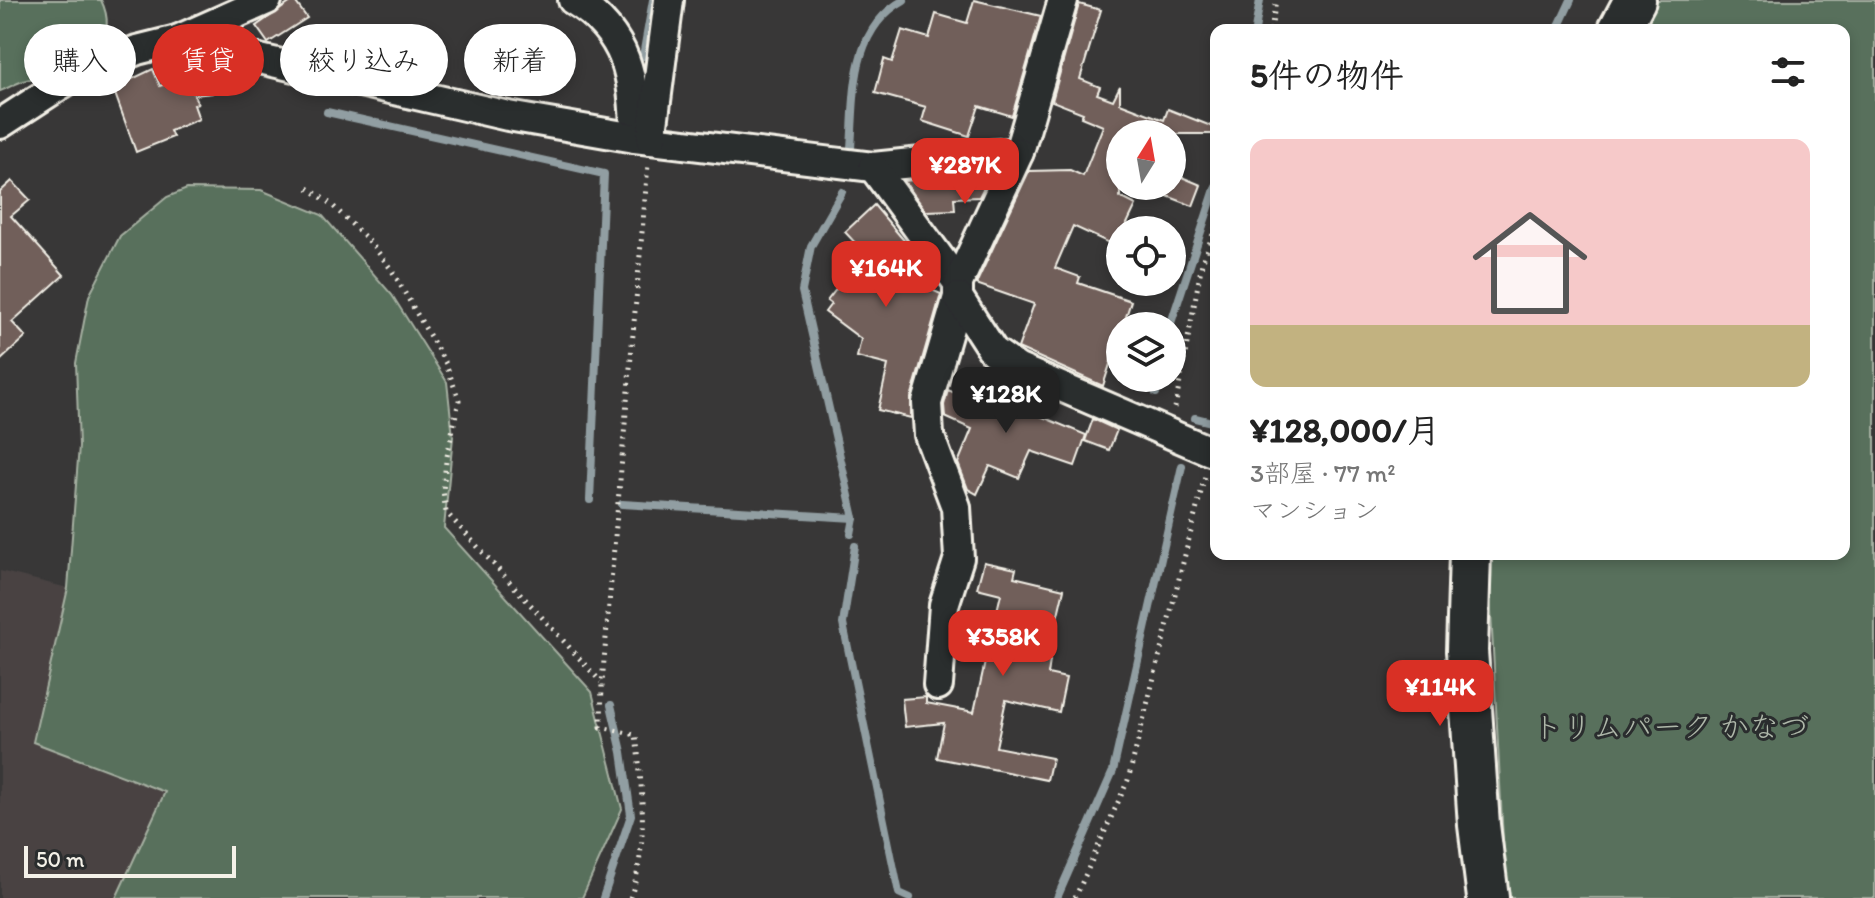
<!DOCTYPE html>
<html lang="ja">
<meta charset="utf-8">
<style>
body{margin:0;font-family:Itim,"Klee One",sans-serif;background:#f2f2f2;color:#222;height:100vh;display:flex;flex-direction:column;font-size:30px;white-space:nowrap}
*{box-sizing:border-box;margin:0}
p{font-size:26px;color:#767676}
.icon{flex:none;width:44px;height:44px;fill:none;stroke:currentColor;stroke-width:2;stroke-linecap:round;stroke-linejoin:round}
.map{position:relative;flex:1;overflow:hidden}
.drawer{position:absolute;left:1210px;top:24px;width:640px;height:536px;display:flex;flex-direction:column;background:#fff;border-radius:16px;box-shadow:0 4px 12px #0003}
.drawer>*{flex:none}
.guide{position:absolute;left:24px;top:24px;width:760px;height:72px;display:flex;gap:16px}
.needle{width:52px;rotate:11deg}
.controls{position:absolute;left:1106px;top:120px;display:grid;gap:16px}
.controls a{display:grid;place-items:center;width:80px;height:80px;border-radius:50%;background:#fff;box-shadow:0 4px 12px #0003;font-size:40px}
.scale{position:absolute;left:24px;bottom:20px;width:212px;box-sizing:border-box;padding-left:8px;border:4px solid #f4f1e8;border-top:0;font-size:22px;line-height:28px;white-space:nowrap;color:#f4f1e8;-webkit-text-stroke:6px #2a2d2e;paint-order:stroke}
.price{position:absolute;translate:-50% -68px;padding:0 18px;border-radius:16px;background:#d93025;color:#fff;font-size:26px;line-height:52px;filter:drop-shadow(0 2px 4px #0008)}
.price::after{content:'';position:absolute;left:50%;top:48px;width:24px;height:18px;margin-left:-12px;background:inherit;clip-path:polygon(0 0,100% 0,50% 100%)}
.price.current{background:#222;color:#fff}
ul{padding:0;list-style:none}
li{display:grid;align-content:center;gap:16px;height:424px;padding:0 40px}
li span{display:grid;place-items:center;height:248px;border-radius:16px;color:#555}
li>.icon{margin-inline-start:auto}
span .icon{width:144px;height:144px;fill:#fffc;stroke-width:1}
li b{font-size:34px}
h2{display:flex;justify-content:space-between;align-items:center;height:96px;padding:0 40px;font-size:34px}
.pill{padding:0 28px;border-radius:36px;background:#fff;box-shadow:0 4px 12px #0003;font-size:28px;line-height:72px}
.pill.current{background:#d93025;color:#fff}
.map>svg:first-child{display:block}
.built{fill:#494342}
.green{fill:#58705c;stroke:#a6b0a2;stroke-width:2}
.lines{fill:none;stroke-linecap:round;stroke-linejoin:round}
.stream{stroke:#919ea2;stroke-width:8}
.building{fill:#715e5a;stroke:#f4f1e8;stroke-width:2}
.minor-casing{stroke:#f4f1e8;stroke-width:34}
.secondary-casing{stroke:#f4f1e8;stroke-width:46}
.path{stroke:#f4f1e8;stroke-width:5;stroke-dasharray:2 6;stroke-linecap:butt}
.minor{stroke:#2a2d2e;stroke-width:28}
.secondary{stroke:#2a2d2e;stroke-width:40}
.labels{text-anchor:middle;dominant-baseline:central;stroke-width:6;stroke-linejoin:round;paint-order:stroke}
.park-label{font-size:30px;fill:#aeb7a9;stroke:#2a2d2e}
</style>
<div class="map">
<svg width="1875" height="898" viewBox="0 0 1875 898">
<rect width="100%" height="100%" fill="#383737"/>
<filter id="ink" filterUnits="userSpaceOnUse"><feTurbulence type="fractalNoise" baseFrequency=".0125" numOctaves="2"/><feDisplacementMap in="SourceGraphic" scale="16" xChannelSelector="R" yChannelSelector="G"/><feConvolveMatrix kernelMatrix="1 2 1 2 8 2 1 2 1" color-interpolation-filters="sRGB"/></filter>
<g filter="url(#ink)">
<path class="built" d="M 0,571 L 68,588 L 34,742 L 165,792 L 116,898 L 0,898 Z"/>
<g class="green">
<path d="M 0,0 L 101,0 C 120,39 89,63 55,75 C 47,78 38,76 30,79 C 20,81 10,87 0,91 Z"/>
<path d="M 1649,0 L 1875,0 L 1875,898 L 1506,898 L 1488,554 L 1844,554 L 1844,30 L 1630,30 Z"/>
<path d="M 187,189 L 261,190 L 322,215 L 392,295 L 447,382 L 453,437 L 444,528 L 592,692 L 622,809 L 582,898 L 116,898 L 165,792 L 33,742 L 68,588 L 79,446 L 76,363 L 89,296 L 120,236 L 167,197 Z"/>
</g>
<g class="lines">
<g class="stream">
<path d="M 1255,30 L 1260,0"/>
<path d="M 1557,30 L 1571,0"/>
<path d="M 643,56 L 653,0"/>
<path d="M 327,112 L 604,174 L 590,500"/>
<path d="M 851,148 C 855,93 850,30 904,0"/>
<path d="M 842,192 L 811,246 L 802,291 L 854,518"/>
<path d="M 1170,326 L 1216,186"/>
<path d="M 1156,393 L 1159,378"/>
<path d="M 1195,418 L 1216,423"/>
<path d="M 622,504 L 854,518 L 851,534"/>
<path d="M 855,546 L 843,624 L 899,893 L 910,898"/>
<path d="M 603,898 L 631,815 L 622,752 L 611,705"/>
<path d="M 1057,898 L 1113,771 L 1182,466"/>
</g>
</g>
<g class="building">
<path d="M 294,0 L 307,18 L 268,43 L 256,26 Z"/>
<path d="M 974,0 L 1041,16 L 1012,116 L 979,106 L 969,136 L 922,121 L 926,107 L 875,93 L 884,59 L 892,62 L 902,30 L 929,38 L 936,14 L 967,23 Z"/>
<path d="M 1079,4 L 1101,10 L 1080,79 L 1100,87 L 1097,94 L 1113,100 L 1120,86 L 1120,103 L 1164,120 L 1168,109 L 1216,128 L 1216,134 L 1120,134 L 1120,197 L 1136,205 L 1124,230 L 1120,230 L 1116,246 L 1073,226 L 1055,268 L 1080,277 L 1078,283 L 1131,301 L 1123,326 L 1120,326 L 1120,360 L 1112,358 L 1103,386 L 1018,348 L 1034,304 L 976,284 L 1029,171 L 1070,170 L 1083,176 L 1103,126 L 1081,117 L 1083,113 L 1052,101 Z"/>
<path d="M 530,33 L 558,45 L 542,81 L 515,69 Z"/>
<path d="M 210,67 L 212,93 L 194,95 L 198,104 L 194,105 L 199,119 L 170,131 L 173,137 L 136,152 L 113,88 L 153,69 L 160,86 Z"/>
<path d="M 984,173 L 990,175 L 979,197 L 954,198 L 955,210 L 926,211 L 904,181 Z"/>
<path d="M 1172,173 L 1201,185 L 1193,206 L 1162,194 L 1166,186 L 1172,186 Z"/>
<path d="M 12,181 L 30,200 L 11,216 L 64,275 L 12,322 L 26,337 L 0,361 L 0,192 Z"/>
<path d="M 874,205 L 912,250 L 902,259 L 909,267 L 900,276 L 941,294 L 911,398 L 911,418 L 878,410 L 888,365 L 857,357 L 861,339 L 825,312 L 831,304 L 827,301 L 844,279 L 841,276 L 860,258 L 855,253 L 860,248 L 845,232 Z"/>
<path d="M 979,385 L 1025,404 L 1023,409 L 1086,435 L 1075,466 L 1031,451 L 1019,478 L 990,466 L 977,494 L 968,489 L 958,463 L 972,429 L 945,417 L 944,405 L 948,390 L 960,395 L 963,388 L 976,394 Z"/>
<path d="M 1093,419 L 1117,430 L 1109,450 L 1085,441 Z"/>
<path d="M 984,562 L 1016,569 L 1014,577 L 1064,589 L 1047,661 L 1050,661 L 1048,674 L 1066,678 L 1059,712 L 1006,700 L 996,747 L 1052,758 L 1047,780 L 937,758 L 944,723 L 905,727 L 902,699 L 926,697 L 926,703 L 974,712 L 985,662 L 980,661 L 986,634 L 991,636 L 1001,594 L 977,588 Z"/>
</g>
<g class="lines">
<defs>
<g id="minor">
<path d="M 573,0 C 628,33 635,79 635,138"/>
<path d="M 177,40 L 508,116 L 635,138 L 873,167 L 1019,152 L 1063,0"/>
<path d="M 0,124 L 74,76 L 137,50 L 177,40 L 267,0"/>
<path d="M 651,140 L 669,0"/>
<path d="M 873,167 L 958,283 L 958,297 L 927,403 L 929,435 L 956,507 L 959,558 L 944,605 L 938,685"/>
<path d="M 958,283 L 1019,152"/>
<path d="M 958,297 L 993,351 L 1017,368 L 1210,451"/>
</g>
<g id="secondary">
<path d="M 1619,30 L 1635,0"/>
<path d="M 1470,554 L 1467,651 L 1479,825 L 1488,898"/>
</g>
</defs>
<use href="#minor" class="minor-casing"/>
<use href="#secondary" class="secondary-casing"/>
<g class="path">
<path d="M 1271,30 L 1276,0"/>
<path d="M 308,188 L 331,204 L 371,243 L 391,269 L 446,364 L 459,400 L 446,461 L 443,491 L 446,512 L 601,682"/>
<path d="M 1175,408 L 1202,263 L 1216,226"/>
<path d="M 630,898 C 649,847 642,788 636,735 L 601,727 L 602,683 L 648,165"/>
<path d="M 1075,898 L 1128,780 L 1205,476"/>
</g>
<use href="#minor" class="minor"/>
<use href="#secondary" class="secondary"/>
</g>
</g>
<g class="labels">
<g class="park-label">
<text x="1671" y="726">トリムパーク かなづ</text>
</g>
</g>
</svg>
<div class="controls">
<a><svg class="needle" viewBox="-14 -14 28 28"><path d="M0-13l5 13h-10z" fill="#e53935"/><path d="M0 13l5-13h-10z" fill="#767676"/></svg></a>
<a><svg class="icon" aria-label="locate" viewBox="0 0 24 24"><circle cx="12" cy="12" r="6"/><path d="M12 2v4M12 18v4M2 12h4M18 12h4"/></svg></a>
<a><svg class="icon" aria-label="layers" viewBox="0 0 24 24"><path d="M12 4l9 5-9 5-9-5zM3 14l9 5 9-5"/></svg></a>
</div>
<div class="scale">50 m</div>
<b class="price" style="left:965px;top:206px">¥287K</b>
<b class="price" style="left:886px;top:309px">¥164K</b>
<b class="price current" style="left:1006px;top:435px">¥128K</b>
<b class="price" style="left:1003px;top:678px">¥358K</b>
<b class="price" style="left:1440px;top:728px">¥114K</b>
<div class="guide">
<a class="pill">購入</a>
<a class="pill current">賃貸</a>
<a class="pill">絞り込み</a>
<a class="pill">新着</a>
</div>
<section class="drawer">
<h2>5件の物件<svg class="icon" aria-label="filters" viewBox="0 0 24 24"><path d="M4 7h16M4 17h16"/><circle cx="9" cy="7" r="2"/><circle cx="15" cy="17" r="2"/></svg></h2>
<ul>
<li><span style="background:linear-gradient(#f6c9c9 75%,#c2b280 0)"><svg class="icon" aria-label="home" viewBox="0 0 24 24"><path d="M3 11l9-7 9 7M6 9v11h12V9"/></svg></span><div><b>¥128,000/月</b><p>3部屋 · 77 m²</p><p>マンション</p></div></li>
</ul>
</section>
</div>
